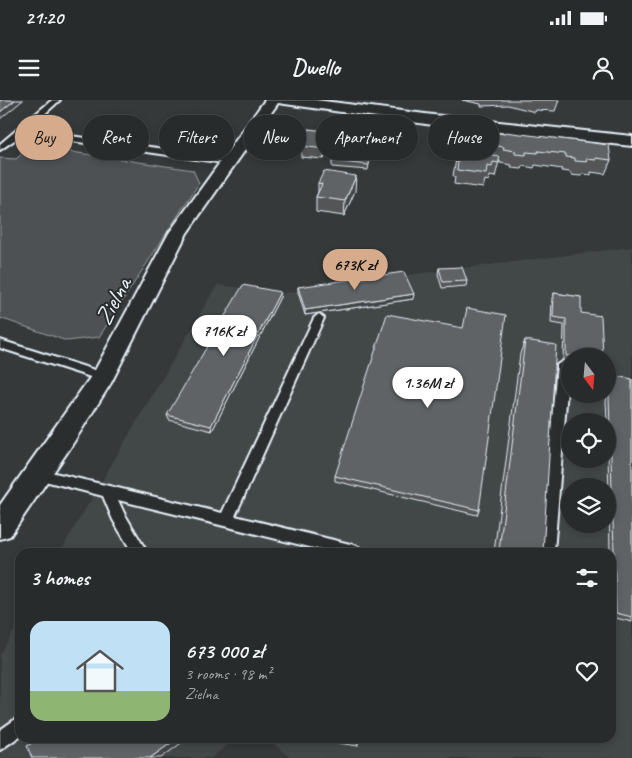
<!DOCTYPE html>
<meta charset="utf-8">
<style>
body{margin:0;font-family:Caveat,sans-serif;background:#343738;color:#f1f3f6;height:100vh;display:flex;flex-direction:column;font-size:19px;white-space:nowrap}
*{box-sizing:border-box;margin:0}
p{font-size:16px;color:#a5a7a9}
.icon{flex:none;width:28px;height:28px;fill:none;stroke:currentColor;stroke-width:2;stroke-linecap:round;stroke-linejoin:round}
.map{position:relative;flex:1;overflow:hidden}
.side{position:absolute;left:15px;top:448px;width:601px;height:195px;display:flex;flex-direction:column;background:#282b2c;border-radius:15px;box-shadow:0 2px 8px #0003,0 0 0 1px #444748}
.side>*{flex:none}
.banner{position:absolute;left:15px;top:15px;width:602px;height:45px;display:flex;gap:10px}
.needle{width:32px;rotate:164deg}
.fabs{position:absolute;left:561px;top:248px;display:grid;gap:10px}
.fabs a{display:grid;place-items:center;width:55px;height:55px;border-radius:50%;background:#282b2c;box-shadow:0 2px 8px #0003,0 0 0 1px #444748;font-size:25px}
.price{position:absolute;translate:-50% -42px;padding:0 11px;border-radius:18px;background:#fff;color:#222;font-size:16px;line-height:32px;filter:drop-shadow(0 1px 2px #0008)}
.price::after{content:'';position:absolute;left:50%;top:30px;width:15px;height:11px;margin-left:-8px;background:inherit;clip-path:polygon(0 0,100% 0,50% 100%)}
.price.active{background:#d6ab8b;color:#111}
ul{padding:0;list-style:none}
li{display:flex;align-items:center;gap:15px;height:125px;padding:0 15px}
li+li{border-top:1px solid #444748}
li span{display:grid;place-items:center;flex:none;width:140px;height:100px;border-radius:15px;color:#555}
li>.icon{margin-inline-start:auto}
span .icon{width:60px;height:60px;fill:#fffc;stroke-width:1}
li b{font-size:21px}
h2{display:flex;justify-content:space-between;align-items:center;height:60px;padding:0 15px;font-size:21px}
.tag{padding:0 18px;border-radius:22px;background:#282b2c;box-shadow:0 2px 8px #0003,0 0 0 1px #444748;font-size:18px;line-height:45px}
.tag.active{background:#d6ab8b;color:#111}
.status{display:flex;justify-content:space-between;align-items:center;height:35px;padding:0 25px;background:#282b2c;direction:ltr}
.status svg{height:14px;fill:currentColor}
header{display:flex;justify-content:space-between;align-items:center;height:65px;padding:0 15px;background:#282b2c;font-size:22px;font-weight:700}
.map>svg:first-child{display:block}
.built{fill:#424647;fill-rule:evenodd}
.green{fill:#4d5152;stroke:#9aa1a5}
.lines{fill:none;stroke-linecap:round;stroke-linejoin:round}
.lane-casing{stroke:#e8f1f8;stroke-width:4}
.street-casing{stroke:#e8f1f8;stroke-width:4}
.lane{fill:#2a2d2e;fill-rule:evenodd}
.street{fill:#2a2d2e;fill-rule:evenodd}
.wall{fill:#525557;stroke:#e8f1f8}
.shaded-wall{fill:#424547;stroke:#e8f1f8}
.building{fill:#5f6365;stroke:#e8f1f8}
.labels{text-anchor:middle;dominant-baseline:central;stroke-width:4;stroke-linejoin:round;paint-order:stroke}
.street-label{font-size:24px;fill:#e8f1f8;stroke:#2a2d2e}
</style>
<div class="status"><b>21:20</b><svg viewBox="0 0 49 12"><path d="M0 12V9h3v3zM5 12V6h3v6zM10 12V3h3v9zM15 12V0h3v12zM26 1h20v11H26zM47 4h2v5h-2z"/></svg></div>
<header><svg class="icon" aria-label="menu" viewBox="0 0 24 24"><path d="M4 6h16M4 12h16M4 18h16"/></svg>Dwello<svg class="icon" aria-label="person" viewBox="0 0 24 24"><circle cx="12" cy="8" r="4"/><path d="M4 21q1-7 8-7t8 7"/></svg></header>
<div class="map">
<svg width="632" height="658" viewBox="0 0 632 658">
<rect width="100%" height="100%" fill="#35393a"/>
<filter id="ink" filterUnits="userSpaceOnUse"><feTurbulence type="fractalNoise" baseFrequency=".02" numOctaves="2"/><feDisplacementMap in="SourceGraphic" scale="10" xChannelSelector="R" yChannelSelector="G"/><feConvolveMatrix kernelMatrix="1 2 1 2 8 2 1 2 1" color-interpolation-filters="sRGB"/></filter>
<g filter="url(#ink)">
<g class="built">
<path d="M 632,147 L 632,658 L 290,658 L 267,638 L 611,638 L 611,452 L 60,452 L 217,185 L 286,193 L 399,176 ZM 570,256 L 608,256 L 608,294 L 570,294 ZM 570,321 L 608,321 L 608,359 L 570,359 ZM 570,386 L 608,386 L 608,424 L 570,424 Z"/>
<path d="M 20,520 L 20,638 L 237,638 L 211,658 L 0,658 L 0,555 Z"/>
</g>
<path class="green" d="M 31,46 L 193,70 L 199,83 L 99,237 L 67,241 L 0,218 L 0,58 L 16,59 Z"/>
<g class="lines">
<defs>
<g id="lane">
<path d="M 52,0 L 60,0 L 27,30 L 230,58 L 234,61 L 230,64 L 23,34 L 0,50 L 0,44 Z"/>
<path d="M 319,214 L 324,218 L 235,416 L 354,445 L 359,447 L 361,452 L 330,452 L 118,400 L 124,413 L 147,452 L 132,452 L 113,420 L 103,396 L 33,378 L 31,374 L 33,370 L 38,369 L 222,413 L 314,218 Z"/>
<path d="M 0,240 L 107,274 L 109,277 L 103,281 L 0,248 Z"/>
<path d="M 563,261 L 569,265 L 554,452 L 540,452 L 557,265 Z"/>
<path d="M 20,616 L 20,636 L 0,650 L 0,630 Z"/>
</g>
<path id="street" d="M 265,0 L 316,0 L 433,15 L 632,36 L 632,46 L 433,25 L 278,3 L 187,133 L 111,283 L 70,348 L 10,436 L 0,439 L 0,405 L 94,272 L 169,133 Z"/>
</defs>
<use href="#lane" class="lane-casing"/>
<use href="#street" class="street-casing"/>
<use href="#lane" class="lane"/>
<use href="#street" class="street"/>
</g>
<g class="wall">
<path d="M 462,0 L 559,0 L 555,11 L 536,10 L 535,12 L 508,5 L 481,6 L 481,4 Z"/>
<path d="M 332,32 L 332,40 L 335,51 L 333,57 L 325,56 L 324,59 L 301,57 L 301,46 Z"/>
<path d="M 491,32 L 611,60 L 605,74 L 591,72 L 591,75 L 582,74 L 581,76 L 571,75 L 570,72 L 561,71 L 562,69 L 535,65 L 534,68 L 523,66 L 522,69 L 511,68 L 512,65 L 500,63 L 500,61 L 499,61 L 495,77 L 490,76 L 489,81 L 485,80 L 483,88 L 454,84 L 455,77 L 453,76 L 458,48 L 461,48 L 464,44 L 489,41 Z"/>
<path d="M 370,58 L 368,70 L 332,67 L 332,61 Z"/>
<path d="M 318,83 L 355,91 L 344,116 L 316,112 L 316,97 L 318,92 Z"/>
<path d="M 439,168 L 467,181 L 466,186 L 442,188 L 438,174 Z"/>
<path d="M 298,187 L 413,199 L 305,215 L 298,192 Z"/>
<path d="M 280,192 L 280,197 L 212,331 L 169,320 L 167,315 Z"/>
<path d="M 554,193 L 581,197 L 570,256 L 570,262 L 563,261 L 564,225 L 551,223 L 552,198 Z"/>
<path d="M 463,228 L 479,410 L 477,415 L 335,381 L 335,376 Z"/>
<path d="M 525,240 L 543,452 L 494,452 L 520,254 Z"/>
<path d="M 610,275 L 632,279 L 632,522 L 612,517 L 611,452 L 610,452 L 608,351 L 608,321 L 607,321 L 606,302 L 607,294 L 608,294 L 608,280 Z"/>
<path d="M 332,638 L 358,643 L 358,646 L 332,642 Z"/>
</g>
<g class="shaded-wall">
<path d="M 15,0 L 23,0 L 0,19 L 0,12 Z"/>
<path d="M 332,32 L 332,42 L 328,40 Z"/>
<path d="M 335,41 L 335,51 L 333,57 L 333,47 Z"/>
<path d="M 326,46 L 325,56 L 324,59 L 324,49 Z"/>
<path d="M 356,76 L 355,91 L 344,116 L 345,101 Z"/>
<path d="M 280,192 L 280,197 L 212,331 L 211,326 Z"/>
<path d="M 414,194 L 413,199 L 305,215 L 305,210 Z"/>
<path d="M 178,638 L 188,638 L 161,658 L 150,658 Z"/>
</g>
<g class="building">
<path d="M 0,0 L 15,0 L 0,12 Z"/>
<path d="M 309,29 L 332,32 L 328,40 L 335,41 L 333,47 L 326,46 L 324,49 L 301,46 Z"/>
<path d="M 491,32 L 505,34 L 505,32 L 609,45 L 611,60 L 596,58 L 596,60 L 586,59 L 587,62 L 575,61 L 575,58 L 566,57 L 566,54 L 538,51 L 538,53 L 526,52 L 526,55 L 515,54 L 515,51 L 503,49 L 504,47 L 490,45 L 489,51 L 494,52 L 493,56 L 500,57 L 499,60 L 499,63 L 493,62 L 492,67 L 487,66 L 486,74 L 457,70 L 458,62 L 455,62 L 458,48 L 461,48 L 461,44 L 464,44 L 466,39 L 473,37 L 490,41 Z"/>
<path d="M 335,55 L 370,58 L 369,65 L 332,61 Z"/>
<path d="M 324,71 L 356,76 L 345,101 L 316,97 L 322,84 L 318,83 Z"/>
<path d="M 462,167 L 467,181 L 443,182 L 439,168 Z"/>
<path d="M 404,172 L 414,194 L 305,210 L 298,187 Z"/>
<path d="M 243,185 L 280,192 L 211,326 L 167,315 Z"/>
<path d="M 554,193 L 581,197 L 581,213 L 601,216 L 603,256 L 566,256 L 566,219 L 553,217 Z"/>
<path d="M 467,208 L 506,215 L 479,410 L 335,376 L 387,214 L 463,228 Z"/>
<path d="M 525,240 L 556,245 L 543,452 L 503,452 L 499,451 Z"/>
<path d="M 610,275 L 632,279 L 632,517 L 616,513 L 609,297 Z"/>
<path d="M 40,638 L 178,638 L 150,658 L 32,658 L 27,646 Z"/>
<path d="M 332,638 L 359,638 L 358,643 L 332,640 Z"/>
</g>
</g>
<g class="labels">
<g class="street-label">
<text transform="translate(113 201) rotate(-62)">Zielna</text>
</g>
</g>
</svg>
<div class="fabs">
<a><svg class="needle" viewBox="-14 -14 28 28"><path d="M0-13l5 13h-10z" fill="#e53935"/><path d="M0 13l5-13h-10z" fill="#a5a7a9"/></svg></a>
<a><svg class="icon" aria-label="locate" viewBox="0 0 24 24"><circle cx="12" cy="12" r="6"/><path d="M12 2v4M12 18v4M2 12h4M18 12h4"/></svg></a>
<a><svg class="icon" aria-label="layers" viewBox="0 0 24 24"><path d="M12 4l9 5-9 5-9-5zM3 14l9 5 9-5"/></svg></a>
</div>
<b class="price active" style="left:355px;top:191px">673K zł</b>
<b class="price" style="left:224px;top:257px">716K zł</b>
<b class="price" style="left:428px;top:309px">1.36M zł</b>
<div class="banner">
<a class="tag active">Buy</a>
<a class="tag">Rent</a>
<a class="tag">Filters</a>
<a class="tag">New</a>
<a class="tag">Apartment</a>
<a class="tag">House</a>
</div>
<section class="side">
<h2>3 homes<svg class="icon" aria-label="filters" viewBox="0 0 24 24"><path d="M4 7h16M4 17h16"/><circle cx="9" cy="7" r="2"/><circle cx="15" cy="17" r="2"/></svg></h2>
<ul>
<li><span style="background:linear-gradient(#bfe0f5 70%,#8fb573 0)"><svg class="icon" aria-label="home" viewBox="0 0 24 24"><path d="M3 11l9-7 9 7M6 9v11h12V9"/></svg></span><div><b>673 000 zł</b><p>3 rooms · 98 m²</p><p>Zielna</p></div><svg class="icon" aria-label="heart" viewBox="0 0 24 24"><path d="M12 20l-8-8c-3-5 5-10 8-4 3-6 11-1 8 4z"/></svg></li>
</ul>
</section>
</div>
